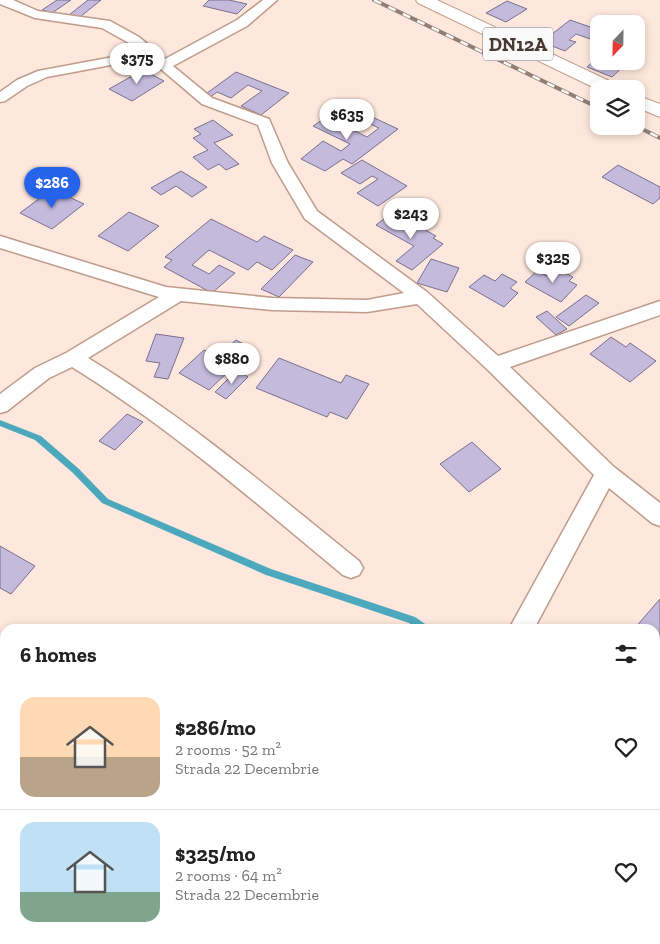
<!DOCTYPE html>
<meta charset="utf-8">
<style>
body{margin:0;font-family:"Zilla Slab",serif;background:#f6f6f6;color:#222;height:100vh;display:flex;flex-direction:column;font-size:19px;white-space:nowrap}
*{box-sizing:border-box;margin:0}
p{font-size:16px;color:#767676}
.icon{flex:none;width:28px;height:28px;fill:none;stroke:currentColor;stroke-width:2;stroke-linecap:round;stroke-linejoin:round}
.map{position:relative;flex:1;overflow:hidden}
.side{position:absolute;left:0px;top:624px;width:660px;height:321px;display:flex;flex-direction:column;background:#fff;border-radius:15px 15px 0 0;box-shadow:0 2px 8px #0003}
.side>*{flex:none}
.needle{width:32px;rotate:202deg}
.controls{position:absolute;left:590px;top:15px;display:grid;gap:10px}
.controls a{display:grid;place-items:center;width:55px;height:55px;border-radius:10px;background:#fff;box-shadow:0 2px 8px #0003;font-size:25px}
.price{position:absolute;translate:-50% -42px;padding:0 11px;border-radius:18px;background:#fff;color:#222;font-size:16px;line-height:32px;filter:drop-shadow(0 1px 2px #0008)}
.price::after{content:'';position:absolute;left:50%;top:30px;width:15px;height:11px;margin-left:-8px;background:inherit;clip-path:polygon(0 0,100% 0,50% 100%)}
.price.current{background:#2563eb;color:#fff}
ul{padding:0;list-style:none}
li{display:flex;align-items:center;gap:15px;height:125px;padding:0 20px}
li+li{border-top:1px solid #e0e0e0}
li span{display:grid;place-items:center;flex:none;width:140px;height:100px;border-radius:15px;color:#555}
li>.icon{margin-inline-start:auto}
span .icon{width:60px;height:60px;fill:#fffc;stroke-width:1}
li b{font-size:21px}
h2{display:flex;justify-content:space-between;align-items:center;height:60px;padding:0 20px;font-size:21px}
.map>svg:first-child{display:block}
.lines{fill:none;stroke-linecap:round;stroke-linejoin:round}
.stream{fill:#4ca9bd;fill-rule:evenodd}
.building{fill:#c4badc;stroke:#796f8f}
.minor-casing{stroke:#bf9b8a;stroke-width:3}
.primary-casing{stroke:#bf9b8a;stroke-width:2}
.minor{fill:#fff;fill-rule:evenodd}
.primary{fill:#fff;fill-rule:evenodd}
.rail-casing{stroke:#917f76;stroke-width:4}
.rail{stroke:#fafafa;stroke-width:2.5;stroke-dasharray:8;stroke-linecap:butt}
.labels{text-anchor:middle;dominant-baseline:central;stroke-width:4.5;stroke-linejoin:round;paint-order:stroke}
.shield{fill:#fafafa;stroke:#7d736e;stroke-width:1}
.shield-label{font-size:19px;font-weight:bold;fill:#483932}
</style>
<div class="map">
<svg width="660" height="944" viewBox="0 0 660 944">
<rect width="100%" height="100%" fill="#fee7dc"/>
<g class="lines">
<g class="stream">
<path d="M 0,420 L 41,436 L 79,469 L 108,499 L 271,569 L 415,617 L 428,626 L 429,629 L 417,629 L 409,623 L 266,575 L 102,503 L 73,473 L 35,440 L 0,426 Z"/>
<path d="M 655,767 L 660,770 L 660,780 L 655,777 Z"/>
</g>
</g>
<g class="building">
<path d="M 57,0 L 71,0 L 52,13 L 42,10 Z"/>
<path d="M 88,0 L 101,0 L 80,17 L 69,15 Z"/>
<path d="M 209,0 L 229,0 L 247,4 L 237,14 L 203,6 Z"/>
<path d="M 507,1 L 527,9 L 506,22 L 486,13 Z"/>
<path d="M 570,20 L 599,30 L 599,42 L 576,34 L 569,40 L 576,42 L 565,51 L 542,42 Z"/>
<path d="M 599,56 L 599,61 L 629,61 L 612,77 L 587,67 Z"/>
<path d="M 143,70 L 164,81 L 132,101 L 109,89 Z"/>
<path d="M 236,72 L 289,93 L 261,115 L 241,106 L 262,91 L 248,85 L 231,98 L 217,92 L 209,98 L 203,96 Z"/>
<path d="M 353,108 L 398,129 L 352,164 L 343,159 L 325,171 L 301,159 L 323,141 L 341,151 L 350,144 L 313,126 L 327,117 L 367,137 L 379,128 L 347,113 Z"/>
<path d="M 213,120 L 233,135 L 214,143 L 239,164 L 226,170 L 219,164 L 208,170 L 193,157 L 208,150 L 193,138 L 201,134 L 194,129 Z"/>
<path d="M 362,160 L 407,186 L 378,206 L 357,193 L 378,179 L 372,176 L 360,184 L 341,173 Z"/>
<path d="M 618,165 L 660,187 L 660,198 L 653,204 L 602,177 Z"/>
<path d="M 181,171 L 207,187 L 192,197 L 176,186 L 161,195 L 151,188 Z"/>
<path d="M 52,189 L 84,204 L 52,229 L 20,213 Z"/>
<path d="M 129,212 L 159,226 L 128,251 L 98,236 Z"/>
<path d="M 393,212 L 436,236 L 433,238 L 443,244 L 412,270 L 396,261 L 414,246 L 376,225 Z"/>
<path d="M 211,219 L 257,242 L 264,236 L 293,250 L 272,270 L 257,262 L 248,270 L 209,250 L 192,265 L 209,274 L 219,265 L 235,273 L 212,293 L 164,267 L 172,260 L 165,257 Z"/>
<path d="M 295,255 L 313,262 L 279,297 L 261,289 Z"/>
<path d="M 431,259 L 459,268 L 447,292 L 417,283 Z"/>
<path d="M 555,268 L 573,277 L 569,281 L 577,285 L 561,302 L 525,282 L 537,271 L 547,276 Z"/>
<path d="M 502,274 L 517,282 L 510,288 L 518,293 L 504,307 L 469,287 L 484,275 L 495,281 Z"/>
<path d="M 586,295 L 599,303 L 569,326 L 556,317 Z"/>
<path d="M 547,311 L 567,329 L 556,335 L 536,317 Z"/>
<path d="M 156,334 L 184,338 L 168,379 L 154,377 L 160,363 L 146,361 Z"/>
<path d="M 611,337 L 626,347 L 630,343 L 656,361 L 630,382 L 590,354 Z"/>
<path d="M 236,340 L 252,349 L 209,390 L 179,373 L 204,350 L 217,357 Z"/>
<path d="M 279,358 L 341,383 L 346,375 L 369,384 L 347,419 L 330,412 L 327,417 L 256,388 Z"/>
<path d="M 237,370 L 248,377 L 226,399 L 215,392 Z"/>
<path d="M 127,414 L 143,422 L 115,450 L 99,441 Z"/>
<path d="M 472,442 L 501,469 L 469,492 L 440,464 Z"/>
<path d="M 0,546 L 35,566 L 11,594 L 0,588 Z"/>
<path d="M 660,599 L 660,654 L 655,650 L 655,629 L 634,629 Z"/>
<path d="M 441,940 L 495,940 L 493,944 L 440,944 Z"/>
</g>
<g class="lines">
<defs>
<g id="minor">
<path d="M 0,0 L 13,0 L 38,11 L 110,21 L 139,37 L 165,59 L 237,20 L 263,0 L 277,0 L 247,26 L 173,66 L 212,98 L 269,119 L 288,163 L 317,211 L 427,292 L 498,356 L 660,301 L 660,315 L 510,367 L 614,467 L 660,503 L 660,526 L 652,523 L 609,488 L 534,629 L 509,629 L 594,475 L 488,370 L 417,304 L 367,312 L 272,310 L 181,301 L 88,358 C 185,417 271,490 359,561 L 363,568 L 359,575 L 351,578 L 343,575 C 255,502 169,427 72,367 L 49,378 L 7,411 L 0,413 L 0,394 L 35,368 L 66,353 L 159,297 L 0,248 L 0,236 L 166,287 L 272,298 L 367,300 L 404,293 L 305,219 L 272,163 L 258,125 L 202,104 L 148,58 L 47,77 L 27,86 L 5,101 L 0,102 L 0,92 L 17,80 L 38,71 L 140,52 L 129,43 L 102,28 L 35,18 L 0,4 Z"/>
<rect x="562" y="940" width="30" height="4"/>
</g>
<g id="primary">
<path d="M 416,0 L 437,0 L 618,85 L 621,89 L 599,90 L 418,3 Z"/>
<path d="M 636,95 L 660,104 L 660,117 L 636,107 Z"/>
</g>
</defs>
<use href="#minor" class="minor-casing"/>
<use href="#primary" class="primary-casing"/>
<use href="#minor" class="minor"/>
<use href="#primary" class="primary"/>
<defs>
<g id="rail">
<path d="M 374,0 L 599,108"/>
<path d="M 636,126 L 660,138"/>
</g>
</defs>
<use href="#rail" class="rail-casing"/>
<use href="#rail" class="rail"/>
</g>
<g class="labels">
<rect class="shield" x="483" y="27.5" width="70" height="33" rx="4"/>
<g class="shield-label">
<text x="518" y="44">DN12A</text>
</g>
</g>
</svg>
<div class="controls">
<a><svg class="needle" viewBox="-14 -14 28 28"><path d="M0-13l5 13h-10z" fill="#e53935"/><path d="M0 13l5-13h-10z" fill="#767676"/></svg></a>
<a><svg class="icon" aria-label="layers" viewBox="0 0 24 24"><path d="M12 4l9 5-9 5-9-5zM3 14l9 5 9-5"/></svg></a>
</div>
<b class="price" style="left:137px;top:85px">$375</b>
<b class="price" style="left:347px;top:141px">$635</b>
<b class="price current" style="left:52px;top:209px">$286</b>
<b class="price" style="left:411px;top:240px">$243</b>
<b class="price" style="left:553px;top:284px">$325</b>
<b class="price" style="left:232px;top:385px">$880</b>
<section class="side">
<h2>6 homes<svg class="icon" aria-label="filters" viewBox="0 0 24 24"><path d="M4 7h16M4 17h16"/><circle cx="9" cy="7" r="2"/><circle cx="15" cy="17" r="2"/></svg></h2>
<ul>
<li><span style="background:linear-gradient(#ffd9b3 60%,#b9a48a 0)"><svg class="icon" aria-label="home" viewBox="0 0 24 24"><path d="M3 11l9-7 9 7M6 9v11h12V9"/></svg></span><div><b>$286/mo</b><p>2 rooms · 52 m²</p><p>Strada 22 Decembrie</p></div><svg class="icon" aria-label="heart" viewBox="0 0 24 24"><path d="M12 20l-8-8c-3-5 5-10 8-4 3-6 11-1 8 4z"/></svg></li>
<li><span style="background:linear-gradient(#bfe0f5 70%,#7fa58c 0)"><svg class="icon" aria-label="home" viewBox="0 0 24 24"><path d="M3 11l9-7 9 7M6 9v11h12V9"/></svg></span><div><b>$325/mo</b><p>2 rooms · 64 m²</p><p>Strada 22 Decembrie</p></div><svg class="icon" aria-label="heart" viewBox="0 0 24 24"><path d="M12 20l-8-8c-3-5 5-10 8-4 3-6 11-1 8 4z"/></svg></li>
</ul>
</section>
</div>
